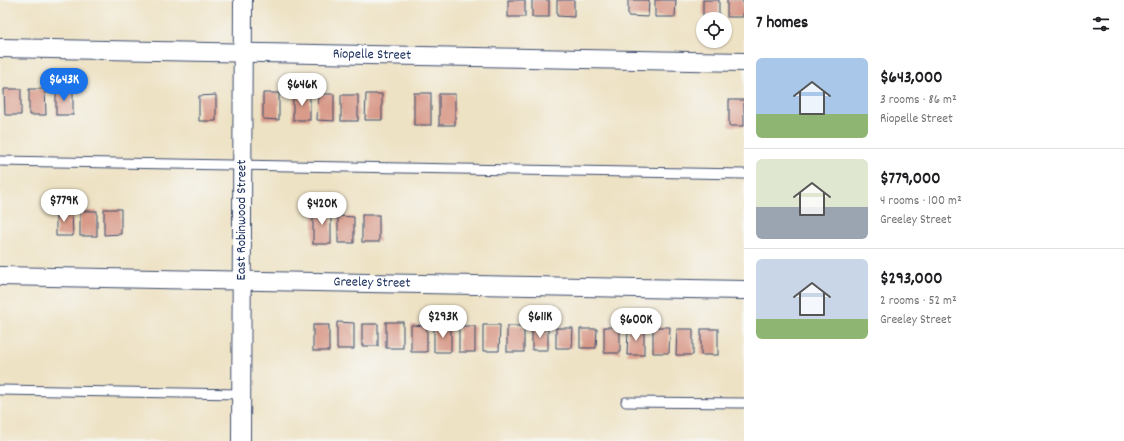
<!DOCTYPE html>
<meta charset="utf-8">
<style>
body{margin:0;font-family:Dekko,sans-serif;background:#f2f2f2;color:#202124;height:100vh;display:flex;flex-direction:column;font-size:15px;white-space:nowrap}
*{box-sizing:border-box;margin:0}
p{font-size:13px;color:#757577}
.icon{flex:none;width:22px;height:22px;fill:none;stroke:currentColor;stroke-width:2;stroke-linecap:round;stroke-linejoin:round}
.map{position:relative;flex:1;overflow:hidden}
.panel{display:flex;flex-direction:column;background:#fff;width:380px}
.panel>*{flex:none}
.controls{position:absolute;left:696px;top:12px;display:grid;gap:8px}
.controls a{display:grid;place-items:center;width:36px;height:36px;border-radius:50%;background:#fff;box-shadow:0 1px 3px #0004;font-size:20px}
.price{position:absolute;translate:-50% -34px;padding:0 9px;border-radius:14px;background:#fff;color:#222;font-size:13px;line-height:26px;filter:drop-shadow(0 1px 2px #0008)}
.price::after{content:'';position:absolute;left:50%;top:24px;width:12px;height:9px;margin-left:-6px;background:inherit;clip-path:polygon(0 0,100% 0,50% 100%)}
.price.active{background:#1a73e8;color:#fff}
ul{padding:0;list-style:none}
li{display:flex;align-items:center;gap:12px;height:100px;padding:0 12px}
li+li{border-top:1px solid #e0e0e0}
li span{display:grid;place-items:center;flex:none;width:112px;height:80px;border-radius:6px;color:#555}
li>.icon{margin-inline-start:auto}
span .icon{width:48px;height:48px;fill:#fffc;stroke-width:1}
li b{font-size:17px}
h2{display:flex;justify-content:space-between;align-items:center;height:48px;padding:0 12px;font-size:17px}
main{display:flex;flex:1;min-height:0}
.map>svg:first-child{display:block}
.building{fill:#d89a89}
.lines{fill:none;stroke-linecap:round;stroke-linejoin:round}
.service-casing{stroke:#3b4a6d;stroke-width:11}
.minor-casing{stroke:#3b4a6d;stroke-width:20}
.service{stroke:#fff;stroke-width:9}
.minor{stroke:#fff;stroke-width:18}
.labels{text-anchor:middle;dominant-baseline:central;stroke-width:3;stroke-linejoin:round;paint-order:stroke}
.street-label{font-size:14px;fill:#1b2f5e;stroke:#f6f6f2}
</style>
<main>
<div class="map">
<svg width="744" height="441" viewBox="0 0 744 441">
<rect width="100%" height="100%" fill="#f6f6f2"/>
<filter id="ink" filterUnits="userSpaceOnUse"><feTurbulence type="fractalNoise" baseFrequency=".025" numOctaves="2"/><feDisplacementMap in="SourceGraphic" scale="8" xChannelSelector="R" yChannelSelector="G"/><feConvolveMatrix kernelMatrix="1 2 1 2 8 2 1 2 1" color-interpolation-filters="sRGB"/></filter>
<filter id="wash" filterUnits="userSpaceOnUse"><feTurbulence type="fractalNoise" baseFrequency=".012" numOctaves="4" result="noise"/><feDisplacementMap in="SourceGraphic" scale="16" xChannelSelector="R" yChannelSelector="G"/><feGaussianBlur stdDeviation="0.9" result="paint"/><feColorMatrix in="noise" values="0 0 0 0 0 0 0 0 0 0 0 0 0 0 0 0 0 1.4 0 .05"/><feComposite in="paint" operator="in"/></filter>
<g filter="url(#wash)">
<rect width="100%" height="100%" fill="#eee2c4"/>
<g id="blocks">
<g class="building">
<rect x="508" y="0" width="17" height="17"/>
<rect x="532" y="0" width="17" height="17"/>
<path d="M 557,0 L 574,0 L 574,17 L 557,16 Z"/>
<path d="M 628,0 L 649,0 L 648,17 L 628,16 Z"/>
<path d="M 655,0 L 676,0 L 675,17 L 655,17 Z"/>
<rect x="703" y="0" width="16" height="16"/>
<rect x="727" y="0" width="16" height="17"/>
<path d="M 4,89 L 21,89 L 21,115 L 5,115 Z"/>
<path d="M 29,89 L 45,89 L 46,115 L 29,115 Z"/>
<rect x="56" y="90" width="17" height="25"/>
<path d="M 263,93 L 279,93 L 279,120 L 263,119 Z"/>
<rect x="414" y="93" width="17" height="32"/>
<rect x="293" y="94" width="17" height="26"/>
<path d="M 318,94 L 334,94 L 334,121 L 317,120 Z"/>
<path d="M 366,94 L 382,94 L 382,120 L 365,120 Z"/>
<rect x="439" y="94" width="16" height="31"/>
<path d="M 216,95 L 216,121 L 199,121 L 199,96 Z"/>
<rect x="341" y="95" width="17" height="26"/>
<rect x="729" y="100" width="15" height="26"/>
<rect x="313" y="207" width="18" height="37"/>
<path d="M 104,209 L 121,209 L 121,234 L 104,235 Z"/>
<path d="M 56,210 L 72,210 L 73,236 L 56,236 Z"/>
<rect x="80" y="211" width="17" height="25"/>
<rect x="362" y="215" width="17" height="27"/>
<path d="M 338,216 L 354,217 L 354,243 L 338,243 Z"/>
<path d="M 337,322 L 354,323 L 354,349 L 337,349 Z"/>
<rect x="386" y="322" width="17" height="26"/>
<rect x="362" y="324" width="16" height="22"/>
<rect x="313" y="325" width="16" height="26"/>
<path d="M 411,325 L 427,326 L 427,352 L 411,352 Z"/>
<path d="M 451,325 L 451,352 L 434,352 L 434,326 Z"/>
<path d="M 483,325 L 500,325 L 499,351 L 483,351 Z"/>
<rect x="459" y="326" width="16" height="26"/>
<rect x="507" y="326" width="17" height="26"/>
<path d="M 532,326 L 541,326 L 541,329 L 548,329 L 548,350 L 532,350 Z"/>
<rect x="604" y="327" width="16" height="26"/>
<path d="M 653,327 L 670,327 L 669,353 L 653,353 Z"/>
<path d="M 556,328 L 573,328 L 572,348 L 556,348 Z"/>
<path d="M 644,328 L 644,355 L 627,355 L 628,329 Z"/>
<path d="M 580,329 L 597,329 L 596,348 L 580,348 Z"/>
<path d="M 677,329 L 693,329 L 693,355 L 676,355 Z"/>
<rect x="701" y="329" width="17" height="26"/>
</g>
</g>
</g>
<g filter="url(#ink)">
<use href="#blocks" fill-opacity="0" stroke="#3b4a6d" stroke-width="1"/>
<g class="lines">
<defs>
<g id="service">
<path d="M 0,161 L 744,174"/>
<path d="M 0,390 L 241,394"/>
<path d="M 626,402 L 744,403"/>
</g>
<g id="minor">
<path id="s1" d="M 0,48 L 744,62"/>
<path id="s2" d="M 0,276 L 744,290"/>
<path id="s3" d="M 241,441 L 243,0"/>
</g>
</defs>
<use href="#service" class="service-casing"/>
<use href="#minor" class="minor-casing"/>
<use href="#service" class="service"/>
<use href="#minor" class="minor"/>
</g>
</g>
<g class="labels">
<g class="street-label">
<text stroke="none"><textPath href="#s1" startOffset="372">Riopelle Street</textPath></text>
<text stroke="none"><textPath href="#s3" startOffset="221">East Robinwood Street</textPath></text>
<text stroke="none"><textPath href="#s2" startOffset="372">Greeley Street</textPath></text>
</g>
</g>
</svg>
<div class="controls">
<a><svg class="icon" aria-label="locate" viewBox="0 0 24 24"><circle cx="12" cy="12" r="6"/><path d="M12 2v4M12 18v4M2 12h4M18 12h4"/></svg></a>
</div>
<b class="price active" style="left:64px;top:102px">$643K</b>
<b class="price" style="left:302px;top:107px">$646K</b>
<b class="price" style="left:64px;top:223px">$779K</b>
<b class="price" style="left:322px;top:226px">$420K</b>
<b class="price" style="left:443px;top:339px">$293K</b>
<b class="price" style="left:540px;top:339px">$611K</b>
<b class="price" style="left:636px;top:342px">$600K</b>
</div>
<section class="panel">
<h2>7 homes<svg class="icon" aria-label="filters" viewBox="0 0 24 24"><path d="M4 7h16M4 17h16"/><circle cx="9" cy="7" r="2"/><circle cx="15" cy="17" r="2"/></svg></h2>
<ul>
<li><span style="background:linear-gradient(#a9c7e8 70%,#8fb573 0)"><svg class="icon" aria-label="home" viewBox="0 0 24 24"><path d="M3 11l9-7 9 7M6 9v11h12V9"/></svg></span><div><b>$643,000</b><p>3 rooms · 86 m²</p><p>Riopelle Street</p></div></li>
<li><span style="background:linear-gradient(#dfe7d0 60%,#9aa5b1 0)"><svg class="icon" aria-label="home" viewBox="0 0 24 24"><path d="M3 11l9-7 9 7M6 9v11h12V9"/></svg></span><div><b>$779,000</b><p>4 rooms · 100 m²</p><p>Greeley Street</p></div></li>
<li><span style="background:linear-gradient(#c9d6e8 75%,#8fb573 0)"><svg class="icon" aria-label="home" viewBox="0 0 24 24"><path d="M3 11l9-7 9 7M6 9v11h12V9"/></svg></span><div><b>$293,000</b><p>2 rooms · 52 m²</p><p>Greeley Street</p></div></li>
</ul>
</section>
</main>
